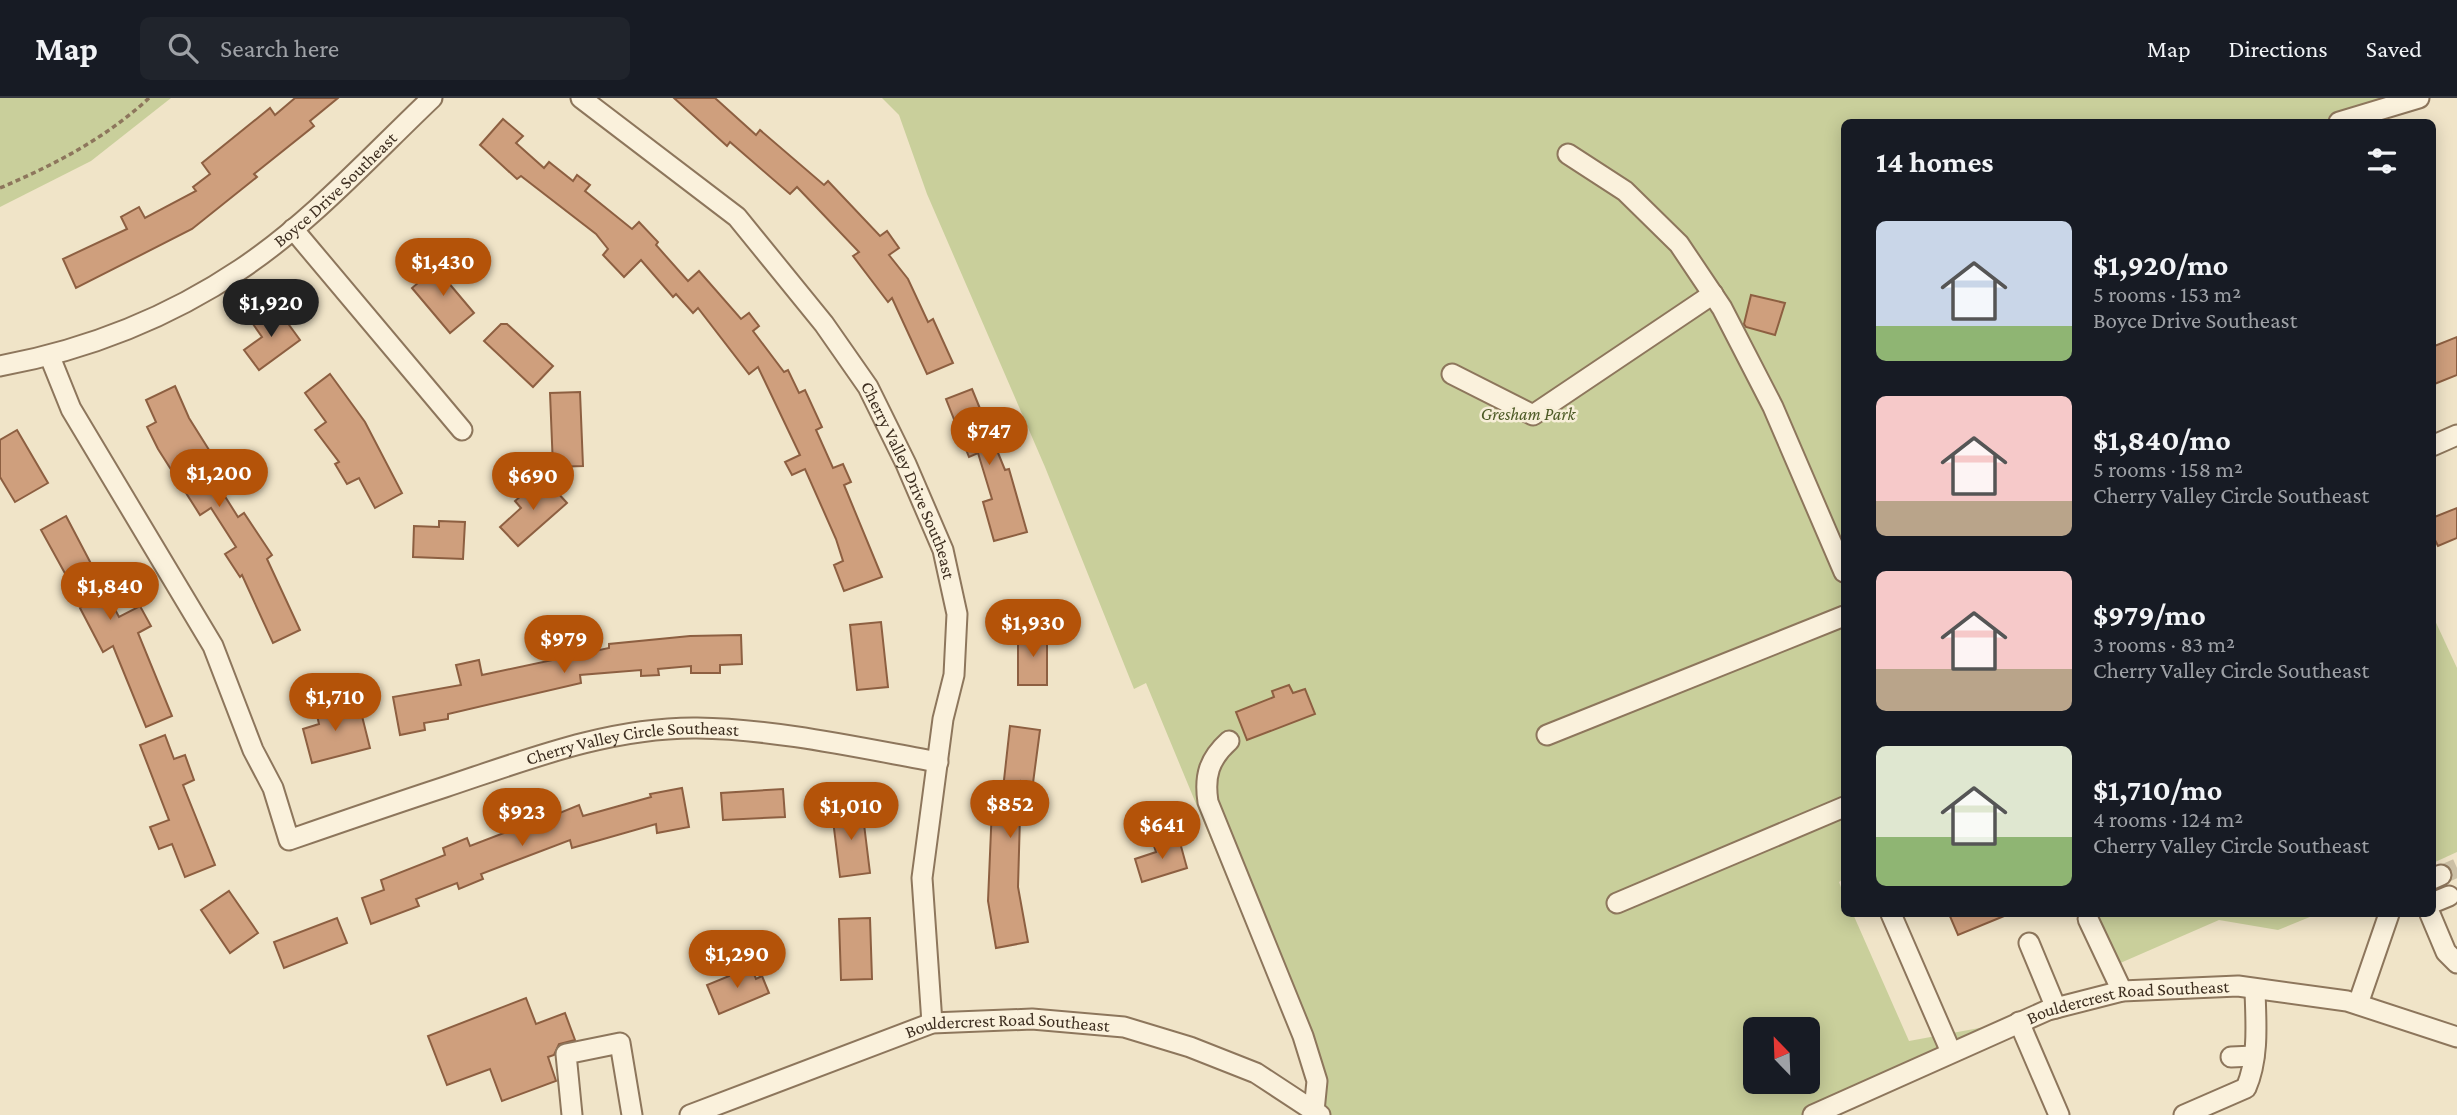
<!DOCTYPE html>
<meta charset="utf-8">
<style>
body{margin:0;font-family:"Crimson Pro",serif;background:#20242c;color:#f1f3f6;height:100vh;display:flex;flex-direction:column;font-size:26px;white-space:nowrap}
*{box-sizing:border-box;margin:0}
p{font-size:23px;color:#9ea1a6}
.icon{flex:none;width:38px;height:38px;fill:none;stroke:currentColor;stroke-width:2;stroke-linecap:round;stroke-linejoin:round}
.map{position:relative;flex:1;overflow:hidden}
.details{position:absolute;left:1841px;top:21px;width:595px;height:798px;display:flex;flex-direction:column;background:#171b24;border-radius:10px;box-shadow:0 4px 18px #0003}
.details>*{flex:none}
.needle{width:46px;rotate:337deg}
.buttons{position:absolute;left:1743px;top:919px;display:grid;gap:14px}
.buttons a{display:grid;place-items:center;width:77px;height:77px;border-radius:10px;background:#171b24;box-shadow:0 4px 18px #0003;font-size:35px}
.price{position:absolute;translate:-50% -60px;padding:0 16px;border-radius:24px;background:#b45309;color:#fff;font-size:23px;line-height:46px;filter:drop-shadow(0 2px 4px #0008)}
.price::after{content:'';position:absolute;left:50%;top:42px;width:21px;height:16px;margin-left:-10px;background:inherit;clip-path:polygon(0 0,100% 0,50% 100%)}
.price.current{background:#222;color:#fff}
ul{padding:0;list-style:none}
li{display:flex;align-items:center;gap:21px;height:175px;padding:0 35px}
li span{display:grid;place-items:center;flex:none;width:196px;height:140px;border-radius:10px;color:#555}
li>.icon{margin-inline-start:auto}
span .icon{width:84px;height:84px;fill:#fffc;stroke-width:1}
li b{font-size:30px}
h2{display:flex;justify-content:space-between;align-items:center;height:84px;padding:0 35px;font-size:30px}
header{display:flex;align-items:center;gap:42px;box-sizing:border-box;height:98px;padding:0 35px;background:#171b24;border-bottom:2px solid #363941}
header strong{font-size:33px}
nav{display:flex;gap:38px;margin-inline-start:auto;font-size:24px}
.search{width:490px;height:63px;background:#20242c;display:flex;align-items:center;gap:18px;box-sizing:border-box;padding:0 24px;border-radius:10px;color:#9ea1a6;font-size:26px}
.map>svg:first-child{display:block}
.green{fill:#c9cf9b;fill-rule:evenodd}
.building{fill:#cf9f7d;stroke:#8d5f41;stroke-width:2}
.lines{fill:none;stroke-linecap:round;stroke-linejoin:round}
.minor-tunnel{stroke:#ccc0a6;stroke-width:19;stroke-dasharray:19 10;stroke-linecap:butt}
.minor-casing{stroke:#8d765c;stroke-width:23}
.path{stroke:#8d765c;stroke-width:3.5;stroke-dasharray:5 3.5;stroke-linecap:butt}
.minor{stroke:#faf1dc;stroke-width:19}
.labels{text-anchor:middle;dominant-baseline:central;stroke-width:5;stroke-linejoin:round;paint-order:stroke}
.street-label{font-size:18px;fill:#3d2e20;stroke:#f7eed8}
.park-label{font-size:18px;font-style:italic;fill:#4d5a26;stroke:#f7eed8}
</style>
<header>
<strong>Map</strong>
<div class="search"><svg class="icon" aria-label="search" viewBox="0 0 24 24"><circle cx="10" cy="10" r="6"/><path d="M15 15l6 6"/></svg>Search here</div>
<nav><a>Map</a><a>Directions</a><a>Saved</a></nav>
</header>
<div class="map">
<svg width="2457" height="1017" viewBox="0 0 2457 1017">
<rect width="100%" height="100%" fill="#f0e4c8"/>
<g class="green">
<path d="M 0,0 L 171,0 L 91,63 L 0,109 Z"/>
<path d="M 882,0 L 2380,0 L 2330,24 L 1844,24 L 1844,781 L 1839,784 L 1844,797 L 1844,816 L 1853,816 L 1909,943 L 1990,928 L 1804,1017 L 1325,1017 L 1146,585 L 1134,591 L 1045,369 L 927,96 L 899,17 ZM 1755,931 L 1808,931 L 1808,984 L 1755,984 Z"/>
<path d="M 2432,516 L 2457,570 L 2457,754 L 2433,765 Z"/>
<path d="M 2096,816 L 2317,816 L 2278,832 L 2219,822 L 2118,866 Z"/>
</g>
<g class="building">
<path d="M 295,0 L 338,0 L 310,23 L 314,28 L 254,76 L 257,79 L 192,131 L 76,190 L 63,161 L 127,131 L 121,119 L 139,109 L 145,120 L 196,93 L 193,89 L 210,76 L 202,65 L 270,10 L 275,17 Z"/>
<path d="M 674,0 L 715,0 L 756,37 L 760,32 L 824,87 L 828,83 L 880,138 L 887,133 L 899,150 L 889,157 L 908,181 L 928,224 L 933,221 L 953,265 L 927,276 L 892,200 L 888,204 L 853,158 L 859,154 L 797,89 L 790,96 L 730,44 L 727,48 Z"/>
<path d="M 503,21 L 523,38 L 516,45 L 544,70 L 549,64 L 573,83 L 577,77 L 590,87 L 585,93 L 632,131 L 639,124 L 658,144 L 656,147 L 688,183 L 699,173 L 741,221 L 749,215 L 759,228 L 753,233 L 784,274 L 788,272 L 799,295 L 805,292 L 822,329 L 816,332 L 833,370 L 843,366 L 851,384 L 844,387 L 882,479 L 844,493 L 834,467 L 843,463 L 836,441 L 805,371 L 792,377 L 785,364 L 800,357 L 758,269 L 749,276 L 698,210 L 693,215 L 676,196 L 673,199 L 641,162 L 624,179 L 603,157 L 608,151 L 596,136 L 521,78 L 517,81 L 480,47 Z"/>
<path d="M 444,163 L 455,176 L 447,183 L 474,215 L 450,235 L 412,190 Z"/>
<path d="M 1751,197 L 1785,205 L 1775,237 L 1746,229 L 1744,226 Z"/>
<path d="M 276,209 L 300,242 L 259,272 L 244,252 L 262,239 L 253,226 Z"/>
<path d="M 501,226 L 507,226 L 553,268 L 533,289 L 484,243 Z"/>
<path d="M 2457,239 L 2457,277 L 2432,287 L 2432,249 Z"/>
<path d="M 330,276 L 365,324 L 402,395 L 375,410 L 359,380 L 347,386 L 335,366 L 339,364 L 315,332 L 326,324 L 305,295 Z"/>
<path d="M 175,288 L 189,320 L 216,363 L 207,370 L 238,419 L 244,415 L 272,457 L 267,461 L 300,532 L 273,545 L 242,477 L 240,479 L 225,456 L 236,449 L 211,410 L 200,417 L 158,351 L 147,329 L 156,324 L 146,302 Z"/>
<path d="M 972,291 L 1005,372 L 1009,371 L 1027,434 L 994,443 L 983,404 L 992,401 L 978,355 L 969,359 L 946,301 Z"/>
<path d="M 580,294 L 583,368 L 553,369 L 550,295 Z"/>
<path d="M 17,332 L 48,385 L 15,404 L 0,379 L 0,342 Z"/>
<path d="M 546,382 L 567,405 L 518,448 L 500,429 L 521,410 L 515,403 L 529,391 L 532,395 Z"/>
<path d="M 2457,410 L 2457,440 L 2438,448 L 2432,436 L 2432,420 Z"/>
<path d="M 66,418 L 119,519 L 140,508 L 151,528 L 138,535 L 172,618 L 146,629 L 113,548 L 103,554 L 80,510 L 83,508 L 41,432 Z"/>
<path d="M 439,423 L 465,424 L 463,461 L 413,459 L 414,428 L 439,429 Z"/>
<path d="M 881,524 L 888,589 L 857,592 L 850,527 Z"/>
<rect x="1018" y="534" width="29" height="53"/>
<path d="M 741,537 L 742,566 L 720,567 L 720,575 L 691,575 L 691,568 L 658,571 L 659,577 L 641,578 L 641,572 L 580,577 L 581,585 L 448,616 L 448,621 L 424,625 L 425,632 L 400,637 L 393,599 L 461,587 L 456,567 L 479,562 L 482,577 L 609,550 L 609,546 L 690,538 Z"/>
<path d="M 1289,587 L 1293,595 L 1305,591 L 1315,616 L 1247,642 L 1236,614 L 1274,599 L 1272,593 Z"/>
<path d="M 335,598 L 340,620 L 361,614 L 370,650 L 312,665 L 303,631 L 319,626 L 314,604 Z"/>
<path d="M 1010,628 L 1040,632 L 1033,685 L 1021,683 L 1018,789 L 1028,844 L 996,850 L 988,803 L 992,709 L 1001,709 Z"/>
<path d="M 165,637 L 174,661 L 185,657 L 194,682 L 183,687 L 215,767 L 185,779 L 172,746 L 159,751 L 150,729 L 169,722 L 140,647 Z"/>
<path d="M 682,690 L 689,729 L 657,735 L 656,726 L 572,750 L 570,742 L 481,776 L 483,781 L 459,791 L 457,785 L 416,801 L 419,808 L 371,826 L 362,800 L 384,792 L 381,782 L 445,757 L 443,750 L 467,740 L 470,748 L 517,730 L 514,722 L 530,717 L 533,726 L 579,707 L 583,718 L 651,699 L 650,696 Z"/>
<path d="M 783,691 L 785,719 L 723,722 L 721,695 Z"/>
<path d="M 862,710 L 870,775 L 840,779 L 832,714 Z"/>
<path d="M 1179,741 L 1187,770 L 1142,784 L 1135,761 L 1156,754 L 1154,748 Z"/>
<path d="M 229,793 L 258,835 L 230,855 L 201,812 Z"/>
<path d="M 1949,816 L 2009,816 L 1958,837 Z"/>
<path d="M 337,820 L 347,845 L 284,870 L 274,844 Z"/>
<path d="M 870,820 L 872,881 L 841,882 L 839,821 Z"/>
<path d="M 751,869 L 756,881 L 762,878 L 769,895 L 719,916 L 707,887 Z"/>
<path d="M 526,900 L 536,926 L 565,915 L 575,942 L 559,946 L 554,957 L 548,959 L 556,983 L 502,1003 L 490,971 L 447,987 L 428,938 Z"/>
</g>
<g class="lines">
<path class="minor-tunnel" d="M 2441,777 L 2457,770"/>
<defs>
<g id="minor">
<path id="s1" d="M 581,0 L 737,119 L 824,226 L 868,289 L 906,366 L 943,452 L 957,516 L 954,577 L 943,621 L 922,780 L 932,925"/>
<path d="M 2339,24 L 2419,0"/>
<path d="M 1568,56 L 1625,93 L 1679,146 L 1722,210 L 1773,309 L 1844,474"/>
<path d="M 293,131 L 462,332"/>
<path id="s2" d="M 50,259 L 71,311 L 213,548 L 253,652 L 273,690 L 289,742 C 341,724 393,706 445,689 C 526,662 610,629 697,630 C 776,631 860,650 938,664"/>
<path id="s3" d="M 0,268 C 86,252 168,220 241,171 C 311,124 371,58 432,0"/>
<path d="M 1452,276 L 1533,317 L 1713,196"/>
<path d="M 2432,348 L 2457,337"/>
<path d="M 1547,637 L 1844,518"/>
<path d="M 1229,643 C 1209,661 1204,678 1208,704 L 1303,938 L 1317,983 L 1314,1013"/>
<path d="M 2432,781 L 2441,777"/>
<path d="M 1617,805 L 1844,709"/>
<path d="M 2432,805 L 2449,798"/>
<path d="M 1891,816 L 1951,954"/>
<path d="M 2430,816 L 2446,854 L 2457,865"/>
<path d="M 2088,821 L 2122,893"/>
<path d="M 2029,845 L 2056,910"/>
<path d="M 2358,906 L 2389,816"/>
<path d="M 2019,924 L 2059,1017"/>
<path d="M 2231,959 L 2254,958"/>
<path d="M 572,1017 L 566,956 L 620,945 L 632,1017"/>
<path id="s4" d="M 690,1017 L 932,925 L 1032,921 L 1124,929 L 1190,949 L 1256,975 L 1320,1017"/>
<path id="s5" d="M 1813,1017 L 2048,912 L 2122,893 L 2238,888 L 2347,903 L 2457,939"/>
<path d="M 2184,1017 L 2246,990 C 2259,960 2256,925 2255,893"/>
</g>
</defs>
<use href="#minor" class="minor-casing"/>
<path class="path" d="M 0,90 C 54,67 106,40 149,0"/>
<use href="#minor" class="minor"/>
</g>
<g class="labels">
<g class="street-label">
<text stroke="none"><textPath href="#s3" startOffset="385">Boyce Drive Southeast</textPath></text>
<text stroke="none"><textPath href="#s1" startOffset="513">Cherry Valley Drive Southeast</textPath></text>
<text stroke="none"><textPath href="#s2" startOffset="900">Cherry Valley Circle Southeast</textPath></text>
<text stroke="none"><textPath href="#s5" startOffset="338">Bouldercrest Road Southeast</textPath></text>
<text stroke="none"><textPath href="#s4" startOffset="334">Bouldercrest Road Southeast</textPath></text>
</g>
<g class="park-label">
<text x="1528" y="316">Gresham Park</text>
</g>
</g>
</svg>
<div class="buttons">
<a><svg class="needle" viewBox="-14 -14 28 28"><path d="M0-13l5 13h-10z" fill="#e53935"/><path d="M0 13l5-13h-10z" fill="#9ea1a6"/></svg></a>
</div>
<b class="price" style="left:443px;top:200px">$1,430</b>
<b class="price current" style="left:271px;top:241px">$1,920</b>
<b class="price" style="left:989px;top:369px">$747</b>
<b class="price" style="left:219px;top:411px">$1,200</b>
<b class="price" style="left:533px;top:414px">$690</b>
<b class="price" style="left:110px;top:524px">$1,840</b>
<b class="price" style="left:1033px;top:561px">$1,930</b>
<b class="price" style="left:564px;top:577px">$979</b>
<b class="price" style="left:335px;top:635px">$1,710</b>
<b class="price" style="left:1010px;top:742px">$852</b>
<b class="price" style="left:851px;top:744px">$1,010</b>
<b class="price" style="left:522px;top:750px">$923</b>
<b class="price" style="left:1162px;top:763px">$641</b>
<b class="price" style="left:737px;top:892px">$1,290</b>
<section class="details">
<h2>14 homes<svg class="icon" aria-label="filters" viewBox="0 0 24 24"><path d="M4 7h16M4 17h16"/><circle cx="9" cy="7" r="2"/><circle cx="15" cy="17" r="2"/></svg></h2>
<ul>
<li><span style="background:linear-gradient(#c9d6e8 75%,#8fb573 0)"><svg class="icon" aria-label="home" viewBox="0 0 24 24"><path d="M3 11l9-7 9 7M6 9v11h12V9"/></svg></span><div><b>$1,920/mo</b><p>5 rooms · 153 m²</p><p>Boyce Drive Southeast</p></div></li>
<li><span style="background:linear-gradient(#f6c9c9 75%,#b9a48a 0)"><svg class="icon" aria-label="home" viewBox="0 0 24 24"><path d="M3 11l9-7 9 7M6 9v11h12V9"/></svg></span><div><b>$1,840/mo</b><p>5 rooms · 158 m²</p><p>Cherry Valley Circle Southeast</p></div></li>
<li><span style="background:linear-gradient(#f6c9c9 70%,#b9a48a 0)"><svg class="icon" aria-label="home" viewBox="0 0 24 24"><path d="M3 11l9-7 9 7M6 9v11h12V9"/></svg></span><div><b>$979/mo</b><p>3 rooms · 83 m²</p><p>Cherry Valley Circle Southeast</p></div></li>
<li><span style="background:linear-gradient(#dfe7d0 65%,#8fb573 0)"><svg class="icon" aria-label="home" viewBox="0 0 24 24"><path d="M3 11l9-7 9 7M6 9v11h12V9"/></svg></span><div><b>$1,710/mo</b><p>4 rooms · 124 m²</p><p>Cherry Valley Circle Southeast</p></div></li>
</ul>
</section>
</div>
